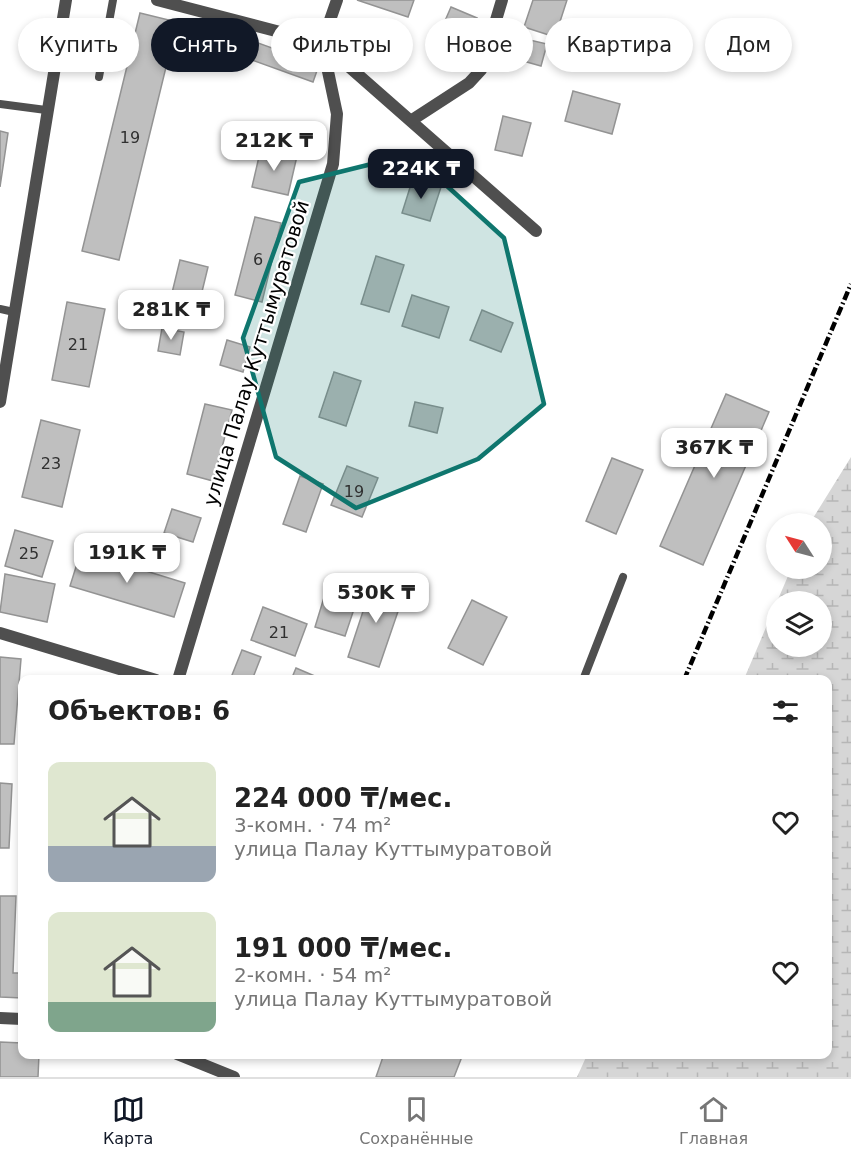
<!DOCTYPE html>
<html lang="ru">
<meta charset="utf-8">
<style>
body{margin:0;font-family:"DejaVu Sans",sans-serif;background:#f2f2f2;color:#222;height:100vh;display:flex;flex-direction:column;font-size:22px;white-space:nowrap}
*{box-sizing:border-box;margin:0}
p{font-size:20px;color:#767676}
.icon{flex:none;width:33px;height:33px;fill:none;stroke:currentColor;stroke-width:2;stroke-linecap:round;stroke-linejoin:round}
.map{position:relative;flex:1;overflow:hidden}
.side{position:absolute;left:18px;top:675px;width:814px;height:384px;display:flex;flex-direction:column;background:#fff;border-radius:12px;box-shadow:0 3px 9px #0003}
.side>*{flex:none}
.guide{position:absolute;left:18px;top:18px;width:816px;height:54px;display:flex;gap:12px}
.needle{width:39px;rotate:306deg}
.controls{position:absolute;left:766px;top:513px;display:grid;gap:12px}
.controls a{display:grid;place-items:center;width:66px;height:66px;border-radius:50%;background:#fff;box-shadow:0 3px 9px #0003;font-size:30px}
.price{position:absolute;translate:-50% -51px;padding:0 14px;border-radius:12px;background:#fff;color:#222;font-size:20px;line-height:39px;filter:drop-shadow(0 2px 3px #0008)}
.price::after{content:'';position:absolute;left:50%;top:36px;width:18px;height:14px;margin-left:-9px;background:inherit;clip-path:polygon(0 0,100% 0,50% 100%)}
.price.active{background:#111827;color:#fff}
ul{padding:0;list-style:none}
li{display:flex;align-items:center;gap:18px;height:150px;padding:0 30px}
li span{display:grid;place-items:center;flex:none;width:168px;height:120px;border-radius:12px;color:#555}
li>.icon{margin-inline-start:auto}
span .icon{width:72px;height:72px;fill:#fffc;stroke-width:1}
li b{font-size:26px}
h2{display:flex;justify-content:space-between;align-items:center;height:72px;padding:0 30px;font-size:26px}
.tag{padding:0 21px;border-radius:27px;background:#fff;box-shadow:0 3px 9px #0003;font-size:21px;line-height:54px}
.tag.active{background:#111827;color:#fff}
.dock{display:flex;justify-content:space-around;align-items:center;height:84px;border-top:2px solid #e0e0e0;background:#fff;font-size:16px;color:#767676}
.dock a{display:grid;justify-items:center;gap:3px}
.dock .active{color:#111827}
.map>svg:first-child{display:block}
.wetland{fill:url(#wetland-marsh);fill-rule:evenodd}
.building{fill:#bfbfbf;stroke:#939393;stroke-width:1.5}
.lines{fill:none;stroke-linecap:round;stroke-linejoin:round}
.lane{stroke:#4f4f4f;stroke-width:8}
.street{stroke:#4f4f4f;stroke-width:12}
.rail{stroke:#000;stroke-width:4.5;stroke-dasharray:9 3 1.5 3;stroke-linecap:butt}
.marked{fill:#0f766e;fill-opacity:0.2;stroke:#0f766e;stroke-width:4.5;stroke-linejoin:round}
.labels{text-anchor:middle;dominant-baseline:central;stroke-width:4.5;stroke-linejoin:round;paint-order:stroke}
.number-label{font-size:16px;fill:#303030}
.street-label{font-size:20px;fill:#000;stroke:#fff}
</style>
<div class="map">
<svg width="851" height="1077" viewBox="0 0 851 1077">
<defs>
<pattern id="wetland-marsh" width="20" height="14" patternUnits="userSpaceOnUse" patternTransform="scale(1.5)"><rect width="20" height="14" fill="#d6d6d6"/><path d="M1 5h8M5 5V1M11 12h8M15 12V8" fill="none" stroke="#b6b6b6"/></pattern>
</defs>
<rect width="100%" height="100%" fill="#fff"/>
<path class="wetland" d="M 851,457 L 851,1077 L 577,1077 L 587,1055 L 828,1054 L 828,680 L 744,679 L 791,569 L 822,568 L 822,524 L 810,523 ZM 777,602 L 822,602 L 822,646 L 777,646 Z"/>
<g class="building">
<path d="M 357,0 L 414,0 L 408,17 Z"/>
<path d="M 533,0 L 567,0 L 555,37 L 524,27 Z"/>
<path d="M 451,7 L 477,18 L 463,48 L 438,37 Z"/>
<path d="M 140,13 L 177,22 L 119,260 L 82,251 Z"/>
<path d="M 236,35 L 319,65 L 313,82 L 230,52 Z"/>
<path d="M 521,38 L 547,44 L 541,66 L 516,59 Z"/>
<path d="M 573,91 L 620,104 L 612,134 L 565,121 Z"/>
<path d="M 503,116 L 531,123 L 522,156 L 495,150 Z"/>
<path d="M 0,131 L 8,133 L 0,187 Z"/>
<path d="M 261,148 L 297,156 L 288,195 L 252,187 Z"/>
<path d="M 413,178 L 441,187 L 430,221 L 402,213 Z"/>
<path d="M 255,217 L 281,223 L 262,302 L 235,295 Z"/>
<path d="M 376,256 L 404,265 L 389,312 L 361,304 Z"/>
<path d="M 180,260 L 208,267 L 199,304 L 171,297 Z"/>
<path d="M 412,295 L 449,307 L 439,338 L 402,326 Z"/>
<path d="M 67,302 L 105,309 L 89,387 L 52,380 Z"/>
<path d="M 482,310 L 513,323 L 501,352 L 470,340 Z"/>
<path d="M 162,328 L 184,332 L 180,355 L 158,351 Z"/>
<path d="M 227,340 L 250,347 L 243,372 L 220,365 Z"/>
<path d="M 334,372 L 361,381 L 346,426 L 319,417 Z"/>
<path d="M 726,394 L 769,412 L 703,565 L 660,546 Z"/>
<path d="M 415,402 L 443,408 L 437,433 L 409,426 Z"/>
<path d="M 205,404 L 232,410 L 213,481 L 187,474 Z"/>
<path d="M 41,420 L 80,430 L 62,507 L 22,497 Z"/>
<path d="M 612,458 L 643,470 L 616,534 L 586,521 Z"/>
<path d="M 347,466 L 378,478 L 362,517 L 331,505 Z"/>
<path d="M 300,476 L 323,484 L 306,532 L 283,524 Z"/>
<path d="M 172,509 L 201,518 L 193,542 L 164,533 Z"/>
<path d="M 15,530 L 53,541 L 42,577 L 5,566 Z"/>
<path d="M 81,551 L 185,583 L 174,617 L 70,586 Z"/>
<path d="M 5,574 L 55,584 L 47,622 L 0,612 Z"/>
<path d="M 373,581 L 405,591 L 379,667 L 348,657 Z"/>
<path d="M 326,591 L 357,600 L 345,636 L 315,627 Z"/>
<path d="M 472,600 L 507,617 L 483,665 L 448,648 Z"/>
<path d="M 263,607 L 307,624 L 295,656 L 251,640 Z"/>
<path d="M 242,650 L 261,657 L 252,680 L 230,680 Z"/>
<path d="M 0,657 L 21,659 L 14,744 L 0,744 Z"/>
<path d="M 296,668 L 324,680 L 291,680 Z"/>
<path d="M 0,783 L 12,784 L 9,848 L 0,848 Z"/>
<path d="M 0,896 L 16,896 L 13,973 L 22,973 L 22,998 L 0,997 Z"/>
<path d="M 0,1042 L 22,1043 L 22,1054 L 39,1054 L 38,1077 L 0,1077 Z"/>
<path d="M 384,1054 L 463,1054 L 454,1077 L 376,1077 Z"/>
</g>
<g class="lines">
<g class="lane">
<path d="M 99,77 L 113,0"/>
<path d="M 0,104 L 46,110"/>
<path d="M 0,309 L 14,312"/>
<path d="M 583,680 L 623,577"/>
</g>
<g class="street">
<path d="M 157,0 L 322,43 L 536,231"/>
<path d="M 412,120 L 469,83 L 481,70 L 502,0"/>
<path d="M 0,402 L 66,0"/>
<path d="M 0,633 L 156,680"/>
<path d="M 178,680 L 333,164 L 337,114 L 322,43 L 337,0"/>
<path d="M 0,1018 L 22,1019"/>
<path d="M 177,1054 L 234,1077"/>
</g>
<path class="rail" d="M 684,680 L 851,284"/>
</g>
<path class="marked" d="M 412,154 L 504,238 L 544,404 L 478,459 L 356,508 L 276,457 L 243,338 L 299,182 Z"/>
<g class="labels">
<g class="number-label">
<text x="130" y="137">19</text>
<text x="258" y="259">6</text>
<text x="78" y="344">21</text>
<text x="51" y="463">23</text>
<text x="354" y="491">19</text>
<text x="29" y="553">25</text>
<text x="279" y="632">21</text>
</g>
<g class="street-label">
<text transform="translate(256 353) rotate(-73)">улица Палау Куттымуратовой</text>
</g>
</g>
</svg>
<div class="controls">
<a><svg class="needle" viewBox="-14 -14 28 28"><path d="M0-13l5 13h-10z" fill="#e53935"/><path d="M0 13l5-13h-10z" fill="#767676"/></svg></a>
<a><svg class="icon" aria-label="layers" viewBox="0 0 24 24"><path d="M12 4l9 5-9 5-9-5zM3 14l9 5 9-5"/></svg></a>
</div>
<b class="price" style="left:274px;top:172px">212K ₸</b>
<b class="price active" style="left:421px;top:200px">224K ₸</b>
<b class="price" style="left:171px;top:341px">281K ₸</b>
<b class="price" style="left:714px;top:479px">367K ₸</b>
<b class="price" style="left:127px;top:584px">191K ₸</b>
<b class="price" style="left:376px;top:624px">530K ₸</b>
<div class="guide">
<a class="tag">Купить</a>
<a class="tag active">Снять</a>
<a class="tag">Фильтры</a>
<a class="tag">Новое</a>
<a class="tag">Квартира</a>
<a class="tag">Дом</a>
</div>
<section class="side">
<h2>Объектов: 6<svg class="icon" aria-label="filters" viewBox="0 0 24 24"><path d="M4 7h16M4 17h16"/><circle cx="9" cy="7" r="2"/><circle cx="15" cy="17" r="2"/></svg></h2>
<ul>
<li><span style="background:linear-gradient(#dfe7d0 70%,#9aa5b1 0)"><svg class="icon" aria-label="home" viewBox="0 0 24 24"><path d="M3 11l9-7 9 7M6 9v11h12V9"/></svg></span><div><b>224 000 ₸/мес.</b><p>3-комн. · 74 m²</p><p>улица Палау Куттымуратовой</p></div><svg class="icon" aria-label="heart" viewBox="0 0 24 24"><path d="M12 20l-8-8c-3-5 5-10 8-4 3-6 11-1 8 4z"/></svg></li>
<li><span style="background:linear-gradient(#dfe7d0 75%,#7fa58c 0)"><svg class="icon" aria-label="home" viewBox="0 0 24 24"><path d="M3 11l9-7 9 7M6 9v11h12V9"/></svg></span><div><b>191 000 ₸/мес.</b><p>2-комн. · 54 m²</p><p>улица Палау Куттымуратовой</p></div><svg class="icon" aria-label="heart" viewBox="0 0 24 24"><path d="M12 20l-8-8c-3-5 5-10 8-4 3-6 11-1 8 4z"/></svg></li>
</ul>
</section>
</div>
<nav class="dock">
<a class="active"><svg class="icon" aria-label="map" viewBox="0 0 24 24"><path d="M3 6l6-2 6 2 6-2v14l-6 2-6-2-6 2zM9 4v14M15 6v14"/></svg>Карта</a>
<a><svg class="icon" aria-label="saved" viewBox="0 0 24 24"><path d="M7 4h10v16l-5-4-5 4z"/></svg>Сохранённые</a>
<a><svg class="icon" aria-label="home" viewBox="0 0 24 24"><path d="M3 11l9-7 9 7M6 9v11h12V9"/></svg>Главная</a>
</nav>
